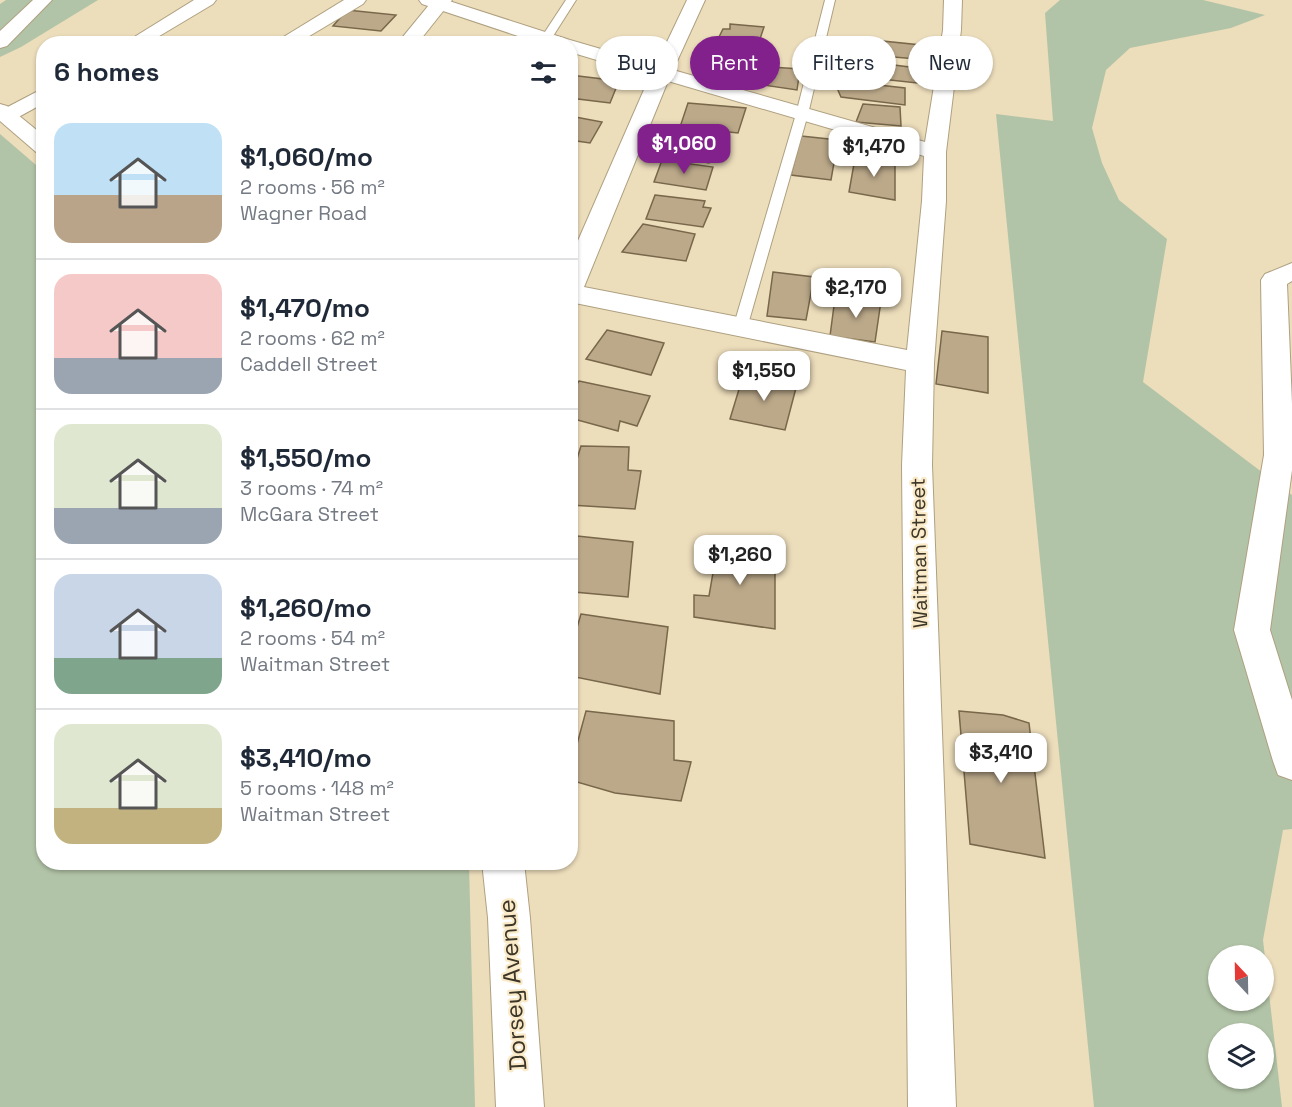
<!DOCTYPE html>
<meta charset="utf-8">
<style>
body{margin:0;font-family:"Space Grotesk",sans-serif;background:#f6f6f7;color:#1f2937;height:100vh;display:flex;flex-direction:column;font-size:22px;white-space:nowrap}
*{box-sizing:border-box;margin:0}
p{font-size:20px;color:#747a83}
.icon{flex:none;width:33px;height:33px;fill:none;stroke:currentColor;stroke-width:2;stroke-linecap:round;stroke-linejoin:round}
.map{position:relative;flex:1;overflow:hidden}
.sheet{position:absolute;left:36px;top:36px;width:542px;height:834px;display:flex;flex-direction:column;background:#fff;border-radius:24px;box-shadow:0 2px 4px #0004}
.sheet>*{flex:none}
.top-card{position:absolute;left:596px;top:36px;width:570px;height:54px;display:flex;gap:12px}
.needle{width:39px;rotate:338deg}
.tools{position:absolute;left:1208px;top:945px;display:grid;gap:12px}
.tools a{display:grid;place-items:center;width:66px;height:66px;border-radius:50%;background:#fff;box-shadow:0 2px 4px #0004;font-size:30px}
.price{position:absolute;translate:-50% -51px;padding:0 14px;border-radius:12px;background:#fff;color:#222;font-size:20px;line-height:39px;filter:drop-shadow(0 2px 3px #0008)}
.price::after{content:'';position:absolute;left:50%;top:36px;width:18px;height:14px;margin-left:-9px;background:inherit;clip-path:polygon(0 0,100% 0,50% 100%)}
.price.on{background:#82218c;color:#fff}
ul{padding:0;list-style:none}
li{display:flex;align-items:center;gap:18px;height:150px;padding:0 18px}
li+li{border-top:2px solid #e0e1e3}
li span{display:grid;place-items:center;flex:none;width:168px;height:120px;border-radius:18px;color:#555}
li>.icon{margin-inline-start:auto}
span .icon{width:72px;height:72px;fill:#fffc;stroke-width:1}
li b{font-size:26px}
h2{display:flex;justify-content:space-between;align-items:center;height:72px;padding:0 18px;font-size:26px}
.chip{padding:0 21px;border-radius:27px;background:#fff;box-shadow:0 2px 4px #0004;font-size:21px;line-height:54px}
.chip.on{background:#82218c;color:#fff}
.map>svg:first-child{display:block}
.green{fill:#b2c4a7;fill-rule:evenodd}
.building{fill:#bca98a;stroke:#78674a;stroke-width:1.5}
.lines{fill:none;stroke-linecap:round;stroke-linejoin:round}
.service-casing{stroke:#afa080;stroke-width:2}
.minor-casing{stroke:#afa080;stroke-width:2}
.tertiary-casing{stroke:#afa080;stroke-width:2}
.service{fill:#fff;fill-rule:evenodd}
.minor{fill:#fff;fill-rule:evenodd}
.tertiary{fill:#fff;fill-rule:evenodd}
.labels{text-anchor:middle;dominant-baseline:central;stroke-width:4.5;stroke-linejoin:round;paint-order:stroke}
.street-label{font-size:20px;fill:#3c3629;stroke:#faeac8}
.near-street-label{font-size:24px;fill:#3c3629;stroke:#faeac8}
</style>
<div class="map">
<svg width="1292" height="1107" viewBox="0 0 1292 1107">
<rect width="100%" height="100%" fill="#ecddbb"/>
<g class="green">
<path d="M 6,0 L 98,0 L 21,47 L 0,57 L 0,4 Z"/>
<path d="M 1060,0 L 1203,0 L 1265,15 L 1231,28 L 1130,48 L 1106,70 L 1092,128 L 1102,163 L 1119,200 L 1167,239 L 1143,382 L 1292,495 L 1292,829 L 1283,830 L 1263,940 L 1282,1107 L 1094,1107 L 996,114 L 1053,121 L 1045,13 ZM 1218,956 L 1263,956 L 1263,1000 L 1218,1000 ZM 1218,1034 L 1263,1034 L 1263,1078 L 1218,1078 Z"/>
<path d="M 0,134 L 43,171 L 44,862 L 469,863 L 475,1107 L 0,1107 Z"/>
</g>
<g class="building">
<path d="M 347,10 L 396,15 L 381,31 L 333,26 Z"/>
<path d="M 730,24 L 764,27 L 757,48 L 724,44 L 726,38 L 719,37 L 723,29 L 730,29 Z"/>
<path d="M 863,39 L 921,45 L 917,59 L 858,54 Z"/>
<path d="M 712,48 L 753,53 L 747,72 L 701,66 Z"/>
<path d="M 863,61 L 917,68 L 917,83 L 863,77 Z"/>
<path d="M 771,67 L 800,69 L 797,90 L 763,85 Z"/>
<path d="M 570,75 L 619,81 L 610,103 L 570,98 Z"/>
<path d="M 843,81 L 905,88 L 905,105 L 841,97 L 837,88 Z"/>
<path d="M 688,103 L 746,108 L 738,133 L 680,127 Z"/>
<path d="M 863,104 L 900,107 L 901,126 L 856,122 Z"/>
<path d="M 570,116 L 602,122 L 590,143 L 570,140 Z"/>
<path d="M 676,133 L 718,139 L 709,163 L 669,156 Z"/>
<path d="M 801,136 L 838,140 L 831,180 L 791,175 Z"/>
<path d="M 855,158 L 895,160 L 895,200 L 849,192 Z"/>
<path d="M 662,160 L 713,167 L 706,190 L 654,182 Z"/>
<path d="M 655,195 L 705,201 L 703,207 L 711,208 L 703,227 L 646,219 Z"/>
<path d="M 643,224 L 695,234 L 686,261 L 622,252 Z"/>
<path d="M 773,272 L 814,277 L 806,320 L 767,316 Z"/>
<path d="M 835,298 L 881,301 L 875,342 L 830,336 Z"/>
<path d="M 607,330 L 664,343 L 651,375 L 586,359 Z"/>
<path d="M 942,331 L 988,337 L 988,393 L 936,384 Z"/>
<path d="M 743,376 L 797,384 L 785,430 L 730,419 Z"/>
<path d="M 579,381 L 650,396 L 637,426 L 620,421 L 618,431 L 570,418 L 570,393 Z"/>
<path d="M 581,446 L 629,447 L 628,470 L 641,471 L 635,509 L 570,505 L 570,481 Z"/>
<path d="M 577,536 L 633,542 L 628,597 L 574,592 L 577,572 L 570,567 Z"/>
<path d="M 707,542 L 775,548 L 775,629 L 694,617 L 694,595 L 709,596 L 714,567 L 703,567 Z"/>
<path d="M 581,614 L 668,627 L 660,694 L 570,676 L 570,651 Z"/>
<path d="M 586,711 L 674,721 L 674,760 L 691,762 L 681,801 L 615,793 L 570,780 L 570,770 Z"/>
<path d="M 959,711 L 1003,715 L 1029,723 L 1045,858 L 970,844 Z"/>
</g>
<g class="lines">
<defs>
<g id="service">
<path d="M 566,0 L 576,0 L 548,44 L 537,44 Z"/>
<path d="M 825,0 L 835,0 L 808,114 L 747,328 L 740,333 L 733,328 L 796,114 Z"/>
</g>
<g id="minor">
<path d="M 194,0 L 216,0 L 213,4 L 146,44 L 123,44 Z"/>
<path d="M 344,0 L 366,0 L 363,4 L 296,44 L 272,44 Z"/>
<path d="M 419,0 L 446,0 L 570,40 L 656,65 L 687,0 L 705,0 L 673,70 L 925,142 L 943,30 L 944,0 L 962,0 L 961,30 L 946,152 L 946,201 L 934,363 L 932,465 L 956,1107 L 908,1107 L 902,465 L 906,370 L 570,302 L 570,259 L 650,76 L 570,52 L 570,44 L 542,44 L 422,4 ZM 668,81 L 924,156 L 922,201 L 907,350 L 584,287 Z"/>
<path d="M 44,88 L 44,103 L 13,120 L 0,121 L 0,111 Z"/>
<path d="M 1292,263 L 1292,281 L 1287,284 L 1292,404 L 1292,470 L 1270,630 L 1292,700 L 1292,780 L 1278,775 L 1273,761 L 1234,630 L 1264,455 L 1261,280 L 1265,274 Z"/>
</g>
<g id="tertiary">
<path d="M 33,0 L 52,0 L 7,46 L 0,48 L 0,31 Z"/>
<path d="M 433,0 L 452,0 L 417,44 L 397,44 Z"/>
<path d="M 0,104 L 7,106 L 44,136 L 44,153 L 36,152 L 0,121 Z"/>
<path d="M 482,862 L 524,862 L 530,918 L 544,1107 L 496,1107 L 488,918 Z"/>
</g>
</defs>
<use href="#service" class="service-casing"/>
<use href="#minor" class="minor-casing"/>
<use href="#tertiary" class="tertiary-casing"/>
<use href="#service" class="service"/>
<use href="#minor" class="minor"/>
<use href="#tertiary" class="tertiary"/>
</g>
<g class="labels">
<g class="street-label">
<text transform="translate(919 553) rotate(-91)">Waitman Street</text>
</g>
<g class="near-street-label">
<text transform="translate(512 985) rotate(-94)">Dorsey Avenue</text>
</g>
</g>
</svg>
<div class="tools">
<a><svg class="needle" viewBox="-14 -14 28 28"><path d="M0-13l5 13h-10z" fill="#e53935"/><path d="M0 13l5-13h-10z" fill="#747a83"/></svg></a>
<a><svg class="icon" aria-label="layers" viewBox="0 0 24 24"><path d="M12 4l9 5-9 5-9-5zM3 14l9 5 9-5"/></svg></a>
</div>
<b class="price on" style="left:684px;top:175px">$1,060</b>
<b class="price" style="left:874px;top:178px">$1,470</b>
<b class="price" style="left:856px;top:319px">$2,170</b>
<b class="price" style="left:764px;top:402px">$1,550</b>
<b class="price" style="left:740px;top:586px">$1,260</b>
<b class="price" style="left:1001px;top:784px">$3,410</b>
<div class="top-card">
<a class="chip">Buy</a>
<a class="chip on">Rent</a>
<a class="chip">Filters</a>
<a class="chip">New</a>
</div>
<section class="sheet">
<h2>6 homes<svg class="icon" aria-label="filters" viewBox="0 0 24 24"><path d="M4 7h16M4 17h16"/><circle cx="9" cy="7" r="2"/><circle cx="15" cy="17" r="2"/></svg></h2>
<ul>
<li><span style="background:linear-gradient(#bfe0f5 60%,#b9a48a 0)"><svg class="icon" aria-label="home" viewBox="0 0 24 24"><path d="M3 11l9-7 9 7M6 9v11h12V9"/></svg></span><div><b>$1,060/mo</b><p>2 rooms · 56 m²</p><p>Wagner Road</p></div></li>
<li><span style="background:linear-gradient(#f6c9c9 70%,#9aa5b1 0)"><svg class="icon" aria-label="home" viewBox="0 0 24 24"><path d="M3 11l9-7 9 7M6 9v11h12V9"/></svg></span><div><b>$1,470/mo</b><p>2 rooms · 62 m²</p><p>Caddell Street</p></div></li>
<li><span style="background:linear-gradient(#dfe7d0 70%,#9aa5b1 0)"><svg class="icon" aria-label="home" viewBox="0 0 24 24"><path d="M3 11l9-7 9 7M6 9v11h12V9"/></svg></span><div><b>$1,550/mo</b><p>3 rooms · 74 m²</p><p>McGara Street</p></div></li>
<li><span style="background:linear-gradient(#c9d6e8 70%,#7fa58c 0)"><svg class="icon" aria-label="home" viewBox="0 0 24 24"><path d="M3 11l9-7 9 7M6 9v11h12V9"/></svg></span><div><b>$1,260/mo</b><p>2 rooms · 54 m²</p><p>Waitman Street</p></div></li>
<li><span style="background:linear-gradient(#dfe7d0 70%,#c2b280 0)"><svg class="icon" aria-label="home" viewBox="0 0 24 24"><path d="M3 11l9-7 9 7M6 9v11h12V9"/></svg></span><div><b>$3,410/mo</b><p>5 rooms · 148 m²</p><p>Waitman Street</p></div></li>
</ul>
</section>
</div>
